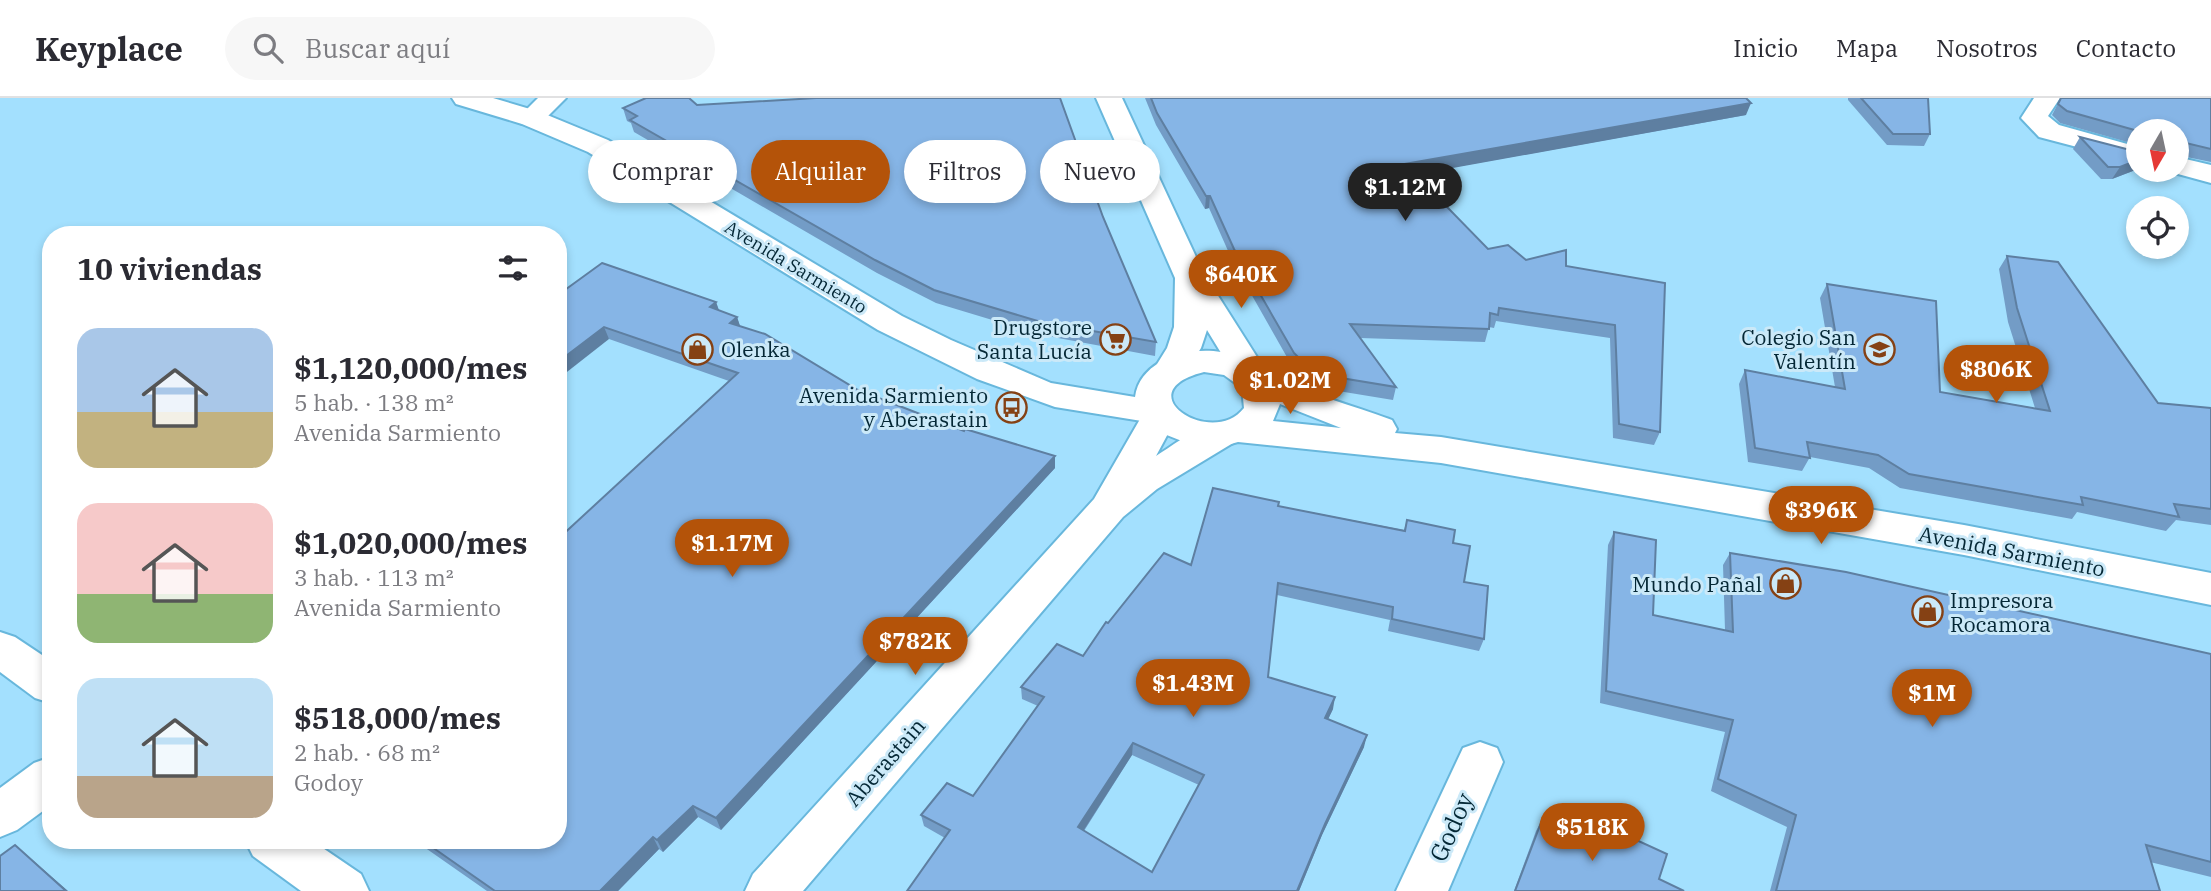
<!DOCTYPE html>
<html lang="es">
<meta charset="utf-8">
<style>
body{margin:0;font-family:"IBM Plex Serif",serif;background:#f7f7f7;color:#2b2b33;height:100vh;display:flex;flex-direction:column;font-size:26px;white-space:nowrap}
*{box-sizing:border-box;margin:0}
p{font-size:23px;color:#7c7c81}
.icon{flex:none;width:38px;height:38px;fill:none;stroke:currentColor;stroke-width:2;stroke-linecap:round;stroke-linejoin:round}
.map{position:relative;flex:1;overflow:hidden}
.sheet{position:absolute;left:42px;top:128px;width:525px;height:623px;display:flex;flex-direction:column;background:#fff;border-radius:28px;box-shadow:0 4px 10px #0003}
.sheet>*{flex:none}
.banner{position:absolute;left:588px;top:42px;width:665px;height:63px;display:flex;gap:14px}
.needle{width:46px;rotate:189deg}
.fabs{position:absolute;left:2126px;top:21px;display:grid;gap:14px}
.fabs a{display:grid;place-items:center;width:63px;height:63px;border-radius:50%;background:#fff;box-shadow:0 4px 10px #0003;font-size:35px}
.price{position:absolute;translate:-50% -60px;padding:0 16px;border-radius:24px;background:#b45309;color:#fff;font-size:23px;line-height:46px;filter:drop-shadow(0 2px 4px #0008)}
.price::after{content:'';position:absolute;left:50%;top:42px;width:21px;height:16px;margin-left:-10px;background:inherit;clip-path:polygon(0 0,100% 0,50% 100%)}
.price.selected{background:#222;color:#fff}
ul{padding:0;list-style:none}
li{display:flex;align-items:center;gap:21px;height:175px;padding:0 35px}
li span{display:grid;place-items:center;flex:none;width:196px;height:140px;border-radius:21px;color:#555}
li>.icon{margin-inline-start:auto}
span .icon{width:84px;height:84px;fill:#fffc;stroke-width:1}
li b{font-size:30px}
h2{display:flex;justify-content:space-between;align-items:center;height:84px;padding:0 35px;font-size:30px}
.chip{padding:0 24px;border-radius:32px;background:#fff;box-shadow:0 4px 10px #0003;font-size:24px;line-height:63px}
.chip.selected{background:#b45309;color:#fff}
header{display:flex;align-items:center;gap:42px;box-sizing:border-box;height:98px;padding:0 35px;background:#fff;border-bottom:2px solid #e1e1e2}
header strong{font-size:33px}
nav{display:flex;gap:38px;margin-inline-start:auto;font-size:24px}
.search{width:490px;height:63px;background:#f7f7f7;display:flex;align-items:center;gap:18px;box-sizing:border-box;padding:0 24px;border-radius:38px;color:#7c7c81;font-size:26px}
.map>svg:first-child{display:block}
.lines{fill:none;stroke-linecap:round;stroke-linejoin:round}
.minor-casing{stroke:#68b7dc;stroke-width:4}
.tertiary-casing{stroke:#68b7dc;stroke-width:4}
.minor{fill:#fff;fill-rule:evenodd}
.tertiary{fill:#fff;fill-rule:evenodd}
.wall{fill:#739cc6;fill-rule:evenodd}
.shaded-wall{fill:#5e7fa1}
.building{fill:#86b5e6;stroke:#5e7fa1;stroke-width:2;fill-rule:evenodd}
.labels{text-anchor:middle;dominant-baseline:central;stroke-width:6;stroke-linejoin:round;paint-order:stroke}
.far-street-label{font-size:18px;fill:#042735;stroke:#cbe9f8}
.poi-label{font-size:21px;fill:#042735;stroke:#cbe9f8;text-anchor:end}
.street-label{font-size:21px;fill:#042735;stroke:#cbe9f8}
.near-street-label{font-size:24px;fill:#042735;stroke:#cbe9f8}
</style>
<header>
<strong>Keyplace</strong>
<div class="search"><svg class="icon" aria-label="search" viewBox="0 0 24 24"><circle cx="10" cy="10" r="6"/><path d="M15 15l6 6"/></svg>Buscar aquí</div>
<nav><a>Inicio</a><a>Mapa</a><a>Nosotros</a><a>Contacto</a></nav>
</header>
<div class="map">
<svg width="2211" height="793" viewBox="0 0 2211 793">
<rect width="100%" height="100%" fill="#a3e0fe"/>
<g class="lines">
<defs>
<g id="minor">
<path d="M 538,0 L 566,0 L 540,26 L 522,26 L 518,20 Z"/>
<path d="M 1096,0 L 1122,0 L 1203,174 L 1269,278 L 1264,286 L 1252,289 L 1240,286 L 1207,232 L 1201,250 L 1183,279 L 1171,282 L 1159,279 L 1154,271 L 1167,250 L 1174,229 L 1175,180 Z"/>
<path d="M 2034,0 L 2060,0 L 2048,18 L 2059,27 L 2138,49 L 2138,65 L 2039,39 L 2021,20 Z"/>
<path d="M 2177,59 L 2211,67 L 2211,85 L 2167,73 L 2177,72 Z"/>
<path d="M 1160,305 L 1173,309 L 1178,317 L 1156,358 C 1179,344 1205,320 1233,327 L 1238,336 L 1233,345 L 1157,391 L 1123,419 L 803,793 L 745,793 L 753,776 L 1094,401 L 1147,309 Z"/>
<path d="M 0,534 L 15,539 L 51,563 L 51,605 L 35,600 L 0,574 Z"/>
<path d="M 1480,644 L 1497,650 L 1503,664 L 1448,793 L 1396,793 L 1463,650 Z"/>
<path d="M 51,659 L 51,707 L 17,732 L 0,739 L 0,690 L 34,665 Z"/>
<path d="M 245,742 L 311,742 L 361,776 L 369,793 L 301,793 L 253,758 Z"/>
</g>
<path id="tertiary" d="M 452,0 L 493,0 L 540,14 L 608,42 L 902,218 L 951,242 L 1051,285 L 1135,299 C 1140,262 1188,248 1221,254 C 1244,258 1252,267 1270,276 C 1308,296 1352,307 1392,322 L 1397,331 L 1395,335 L 1441,339 L 1964,427 L 2211,475 L 2211,507 L 1964,457 L 1441,365 L 1238,344 L 1216,350 L 1192,347 L 1159,334 L 1148,324 L 1055,309 L 977,281 L 878,232 L 588,54 L 522,26 L 456,6 ZM 1204,274 L 1224,277 L 1242,290 L 1244,310 C 1212,351 1124,294 1204,274 ZM 1280,306 L 1341,330 L 1273,323 Z"/>
</defs>
<use href="#minor" class="minor-casing"/>
<use href="#tertiary" class="tertiary-casing"/>
<use href="#minor" class="minor"/>
<use href="#tertiary" class="tertiary"/>
</g>
<g class="wall">
<path d="M 1145,0 L 1746,0 L 1746,17 L 1416,76 L 1488,151 L 1526,162 L 1665,185 L 1660,334 L 1654,347 L 1613,340 L 1610,240 L 1496,223 L 1494,230 L 1489,229 L 1485,244 L 1360,240 L 1396,289 L 1393,302 L 1326,291 L 1301,277 L 1292,268 L 1233,164 L 1209,110 L 1205,111 L 1156,27 Z"/>
<path d="M 1848,0 L 1928,0 L 1930,36 L 1924,48 L 1887,47 L 1848,2 Z"/>
<path d="M 2061,0 L 2211,0 L 2211,64 L 2177,57 L 2177,33 L 2138,33 L 2138,47 L 2060,25 L 2052,17 Z"/>
<path d="M 697,7 L 1103,119 L 1156,244 L 1155,258 L 1042,237 L 936,205 L 877,175 L 634,34 L 631,25 L 627,23 L 623,10 Z"/>
<path d="M 2080,39 L 2138,54 L 2138,71 L 2112,81 L 2101,81 L 2073,51 Z"/>
<path d="M 2007,158 L 2158,305 L 2211,310 L 2211,427 L 2176,422 L 2166,433 L 2077,414 L 2072,421 L 1900,390 L 1869,370 L 1810,359 L 1802,373 L 1748,364 L 1739,286 L 1745,272 L 1835,289 L 1820,200 L 1827,186 L 1940,294 L 2035,310 L 2008,224 L 1999,171 Z"/>
<path d="M 558,197 L 716,204 L 719,212 L 737,219 L 740,228 L 858,292 L 964,333 L 1055,358 L 1055,370 L 721,732 L 698,719 L 663,754 L 659,751 L 618,793 L 487,793 L 414,742 L 558,742 L 729,283 L 609,241 Z"/>
<path d="M 1279,408 L 1404,432 L 1407,422 L 1453,445 L 1464,484 L 1484,541 L 1479,553 L 1388,533 L 1390,522 L 1277,497 L 1268,579 L 1333,611 L 1328,621 L 1364,649 L 1322,737 L 1299,793 L 907,793 L 945,740 L 924,728 L 921,717 L 973,698 L 1038,608 L 1022,601 L 1021,589 L 1083,558 L 1108,525 ZM 1132,657 L 1199,687 L 1152,774 L 1084,733 Z"/>
<path d="M 1614,434 L 1653,517 L 1725,532 L 1723,467 L 1730,455 L 2211,556 L 2211,779 L 2150,764 L 2160,793 L 1770,793 L 1787,729 L 1711,693 L 1725,634 L 1600,605 L 1608,447 Z"/>
<path d="M 1542,722 L 1588,743 L 1590,736 L 1597,724 L 1659,781 L 1684,793 L 1514,793 L 1536,733 Z"/>
</g>
<g class="shaded-wall">
<path d="M 1751,5 L 1746,17 L 1403,79 L 1405,66 Z"/>
<path d="M 2186,45 L 2177,57 L 2177,48 Z"/>
<path d="M 2138,62 L 2138,71 L 2112,81 L 2120,69 Z"/>
<path d="M 1206,98 L 1210,98 L 1209,110 L 1205,111 Z"/>
<path d="M 716,204 L 720,216 L 710,209 Z"/>
<path d="M 737,219 L 741,231 L 730,225 Z"/>
<path d="M 604,229 L 609,241 L 558,281 L 558,264 Z"/>
<path d="M 1055,358 L 1055,370 L 721,732 L 716,720 Z"/>
<path d="M 1335,599 L 1333,611 L 1323,632 L 1325,620 Z"/>
<path d="M 1367,637 L 1364,649 L 1322,737 L 1299,793 L 1297,793 L 1325,726 Z"/>
<path d="M 1133,645 L 1132,657 L 1078,741 L 1078,729 Z"/>
<path d="M 693,708 L 698,719 L 663,754 L 657,742 Z"/>
<path d="M 653,739 L 659,751 L 618,793 L 600,793 Z"/>
<path d="M 15,747 L 29,759 L 68,793 L 66,793 Z"/>
</g>
<g class="building">
<path d="M 646,0 L 689,0 L 697,7 L 816,0 L 1060,0 L 1103,119 L 1156,244 L 1041,224 L 934,192 L 875,162 L 630,22 L 637,18 L 623,10 Z"/>
<path d="M 1151,0 L 1746,0 L 1751,5 L 1405,66 L 1488,151 L 1508,147 L 1526,162 L 1566,152 L 1566,168 L 1665,185 L 1660,334 L 1619,326 L 1615,227 L 1499,210 L 1498,217 L 1490,215 L 1489,231 L 1350,226 L 1396,289 L 1329,278 L 1303,264 L 1294,255 L 1234,151 L 1210,98 L 1206,98 L 1157,15 Z"/>
<path d="M 1861,0 L 1928,0 L 1930,36 L 1893,36 Z"/>
<path d="M 2061,0 L 2211,0 L 2211,51 L 2186,45 L 2177,48 L 2177,33 L 2138,33 L 2067,13 L 2058,6 Z"/>
<path d="M 2080,39 L 2138,54 L 2138,62 L 2120,69 L 2108,69 Z"/>
<path d="M 2007,158 L 2058,164 L 2158,305 L 2211,310 L 2211,411 L 2174,406 L 2179,419 L 2081,399 L 2083,407 L 1909,376 L 1878,357 L 1807,344 L 1810,360 L 1755,350 L 1745,272 L 1845,291 L 1827,186 L 1936,203 L 1940,294 L 2050,313 L 2017,210 Z"/>
<path d="M 602,165 L 716,204 L 710,209 L 737,219 L 730,225 L 765,236 L 858,292 L 964,333 L 965,331 L 1055,358 L 716,720 L 693,708 L 657,742 L 653,739 L 600,793 L 495,793 L 422,742 L 558,742 L 558,441 L 738,275 L 604,229 L 558,264 L 558,197 Z"/>
<path d="M 1213,390 L 1279,404 L 1278,408 L 1405,433 L 1407,422 L 1455,432 L 1453,445 L 1470,448 L 1464,484 L 1488,488 L 1484,541 L 1392,521 L 1393,509 L 1278,485 L 1268,579 L 1335,599 L 1325,620 L 1367,637 L 1325,726 L 1297,793 L 907,793 L 950,732 L 921,717 L 947,685 L 973,698 L 1044,599 L 1021,589 L 1057,546 L 1083,558 L 1106,524 L 1108,525 L 1164,455 L 1191,467 ZM 1133,645 L 1204,677 L 1152,774 L 1078,729 Z"/>
<path d="M 1614,434 L 1656,442 L 1653,517 L 1733,534 L 1730,455 L 1846,474 L 2211,556 L 2211,764 L 2146,747 L 2160,793 L 1776,793 L 1796,717 L 1718,681 L 1733,622 L 1606,593 Z"/>
<path d="M 1542,722 L 1591,745 L 1597,724 L 1667,756 L 1659,781 L 1684,793 L 1515,793 Z"/>
<path d="M 15,747 L 66,793 L 0,793 L 0,758 Z"/>
</g>
<defs>
<symbol id="supermarket-ring" viewBox="-11 -11 22 22"><circle r="9.5" fill="#cbe9f8" stroke="#854114" stroke-width="1.5"/><path d="M-6-5.5h2.5l.6 2H6L4.5 2H-2.5L-4.4-4H-6ZM-1.5 3.2a1.3 1.3 0 1 0 .1 0ZM3 3.2a1.3 1.3 0 1 0 .1 0Z" fill="#854114"/></symbol>
<symbol id="shop-ring" viewBox="-11 -11 22 22"><circle r="9.5" fill="#cbe9f8" stroke="#854114" stroke-width="1.5"/><path d="M-5-2.5h2.3a2.7 3.5 0 0 1 5.4 0H5L5.5 6h-11ZM-1.5-2.5h3a1.5 2.3 0 0 0-3 0Z" fill="#854114"/></symbol>
<symbol id="school-ring" viewBox="-11 -11 22 22"><circle r="9.5" fill="#cbe9f8" stroke="#854114" stroke-width="1.5"/><path d="M0-5L7-2L0 1L-7-2ZM-4 1L0 2.5L4 1V4Q0 6-4 4Z" fill="#854114"/></symbol>
<symbol id="bus-ring" viewBox="-11 -11 22 22"><circle r="9.5" fill="#cbe9f8" stroke="#854114" stroke-width="1.5"/><path d="M-5-6H5V4H4V6H2V4H-2V6H-4V4H-5ZM-3.5-4V0h7V-4ZM-3.5 1.2v1.5H-2V1.2ZM2 1.2v1.5H3.5V1.2Z" fill="#854114"/></symbol>
</defs>
<g fill-rule="evenodd">
<use href="#supermarket-ring" x="1098" y="224" width="35" height="35"/>
<use href="#shop-ring" x="680" y="234" width="35" height="35"/>
<use href="#school-ring" x="1862" y="234" width="35" height="35"/>
<use href="#bus-ring" x="994" y="292" width="35" height="35"/>
<use href="#shop-ring" x="1768" y="468" width="35" height="35"/>
<use href="#shop-ring" x="1910" y="496" width="35" height="35"/>
</g>
<g class="labels">
<g class="far-street-label">
<text transform="translate(796 169) rotate(31)">Avenida Sarmiento</text>
</g>
<g class="poi-label">
<text x="1092" y="229">Drugstore<tspan x="1092" dy="24">Santa Lucía</tspan></text>
<text x="1856" y="239">Colegio San<tspan x="1856" dy="24">Valentín</tspan></text>
<text x="721" y="251" text-anchor="start">Olenka</text>
<text x="988" y="297">Avenida Sarmiento<tspan x="988" dy="24">y Aberastain</tspan></text>
<text x="1762" y="486">Mundo Pañal</text>
<text x="1950" y="502" text-anchor="start">Impresora<tspan x="1950" dy="24">Rocamora</tspan></text>
</g>
<g class="street-label">
<text transform="translate(2012 453) rotate(11)">Avenida Sarmiento</text>
<text transform="translate(885 664) rotate(-49)">Aberastain</text>
</g>
<g class="near-street-label">
<text transform="translate(1451 729) rotate(-66)">Godoy</text>
</g>
</g>
</svg>
<div class="fabs">
<a><svg class="needle" viewBox="-14 -14 28 28"><path d="M0-13l5 13h-10z" fill="#e53935"/><path d="M0 13l5-13h-10z" fill="#7c7c81"/></svg></a>
<a><svg class="icon" aria-label="locate" viewBox="0 0 24 24"><circle cx="12" cy="12" r="6"/><path d="M12 2v4M12 18v4M2 12h4M18 12h4"/></svg></a>
</div>
<b class="price selected" style="left:1405px;top:125px">$1.12M</b>
<b class="price" style="left:1241px;top:212px">$640K</b>
<b class="price" style="left:1996px;top:307px">$806K</b>
<b class="price" style="left:1290px;top:318px">$1.02M</b>
<b class="price" style="left:1821px;top:448px">$396K</b>
<b class="price" style="left:732px;top:481px">$1.17M</b>
<b class="price" style="left:915px;top:579px">$782K</b>
<b class="price" style="left:1193px;top:621px">$1.43M</b>
<b class="price" style="left:1932px;top:631px">$1M</b>
<b class="price" style="left:1592px;top:765px">$518K</b>
<div class="banner">
<a class="chip">Comprar</a>
<a class="chip selected">Alquilar</a>
<a class="chip">Filtros</a>
<a class="chip">Nuevo</a>
</div>
<section class="sheet">
<h2>10 viviendas<svg class="icon" aria-label="filters" viewBox="0 0 24 24"><path d="M4 7h16M4 17h16"/><circle cx="9" cy="7" r="2"/><circle cx="15" cy="17" r="2"/></svg></h2>
<ul>
<li><span style="background:linear-gradient(#a9c7e8 60%,#c2b280 0)"><svg class="icon" aria-label="home" viewBox="0 0 24 24"><path d="M3 11l9-7 9 7M6 9v11h12V9"/></svg></span><div><b>$1,120,000/mes</b><p>5 hab. · 138 m²</p><p>Avenida Sarmiento</p></div></li>
<li><span style="background:linear-gradient(#f6c9c9 65%,#8fb573 0)"><svg class="icon" aria-label="home" viewBox="0 0 24 24"><path d="M3 11l9-7 9 7M6 9v11h12V9"/></svg></span><div><b>$1,020,000/mes</b><p>3 hab. · 113 m²</p><p>Avenida Sarmiento</p></div></li>
<li><span style="background:linear-gradient(#bfe0f5 70%,#b9a48a 0)"><svg class="icon" aria-label="home" viewBox="0 0 24 24"><path d="M3 11l9-7 9 7M6 9v11h12V9"/></svg></span><div><b>$518,000/mes</b><p>2 hab. · 68 m²</p><p>Godoy</p></div></li>
</ul>
</section>
</div>
